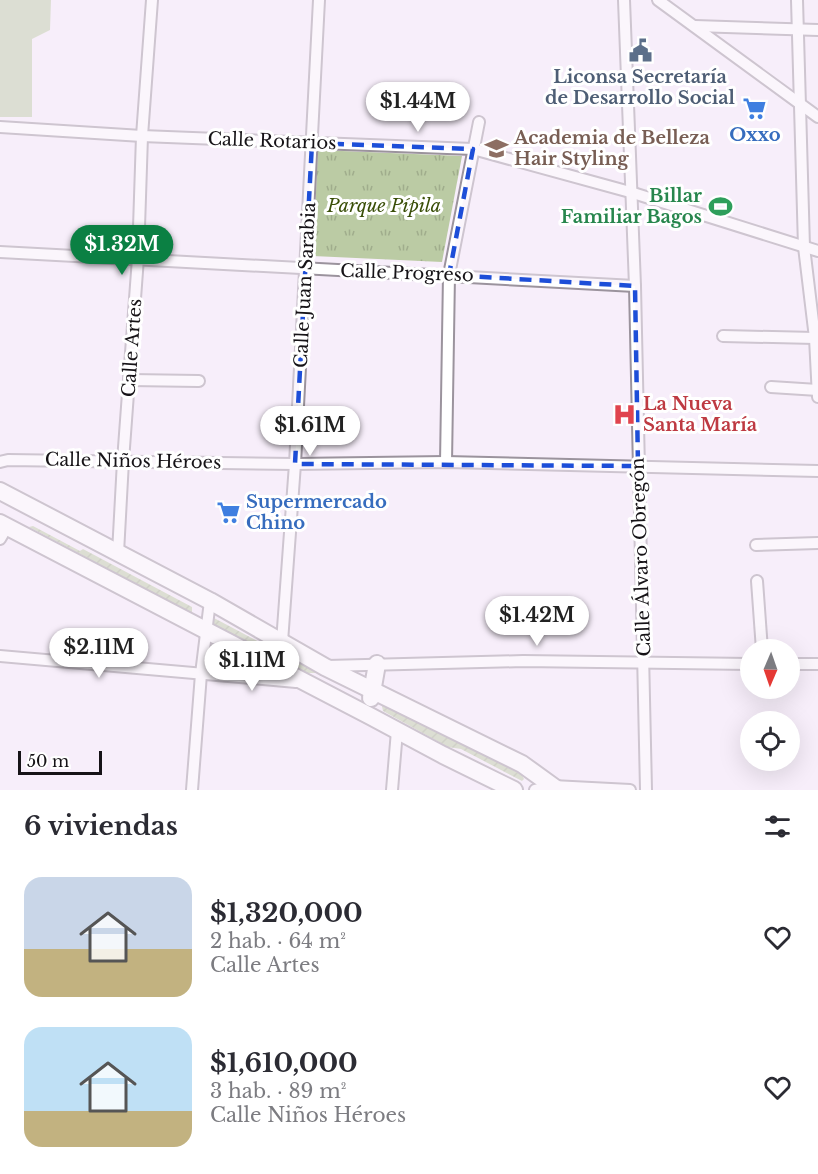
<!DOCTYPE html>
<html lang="es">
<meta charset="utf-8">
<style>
body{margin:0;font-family:"Libre Baskerville",serif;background:#f7f7f7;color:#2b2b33;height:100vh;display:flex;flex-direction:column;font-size:22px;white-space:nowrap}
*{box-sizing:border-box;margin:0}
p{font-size:20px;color:#7c7c81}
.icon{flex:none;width:33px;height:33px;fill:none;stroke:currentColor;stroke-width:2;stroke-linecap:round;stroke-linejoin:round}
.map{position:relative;height:790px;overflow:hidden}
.side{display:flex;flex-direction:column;background:#fff;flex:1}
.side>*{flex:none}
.needle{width:39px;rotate:182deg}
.tools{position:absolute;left:740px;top:639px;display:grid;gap:12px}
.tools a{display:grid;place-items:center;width:60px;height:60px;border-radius:50%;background:#fff;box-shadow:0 6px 24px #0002;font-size:30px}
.scale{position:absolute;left:18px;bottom:15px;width:84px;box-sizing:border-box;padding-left:6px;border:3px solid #161317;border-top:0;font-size:16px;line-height:21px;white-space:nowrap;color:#161317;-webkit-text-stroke:4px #fff;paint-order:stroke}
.price{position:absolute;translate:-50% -51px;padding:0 14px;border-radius:21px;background:#fff;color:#222;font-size:20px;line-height:39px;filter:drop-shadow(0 2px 3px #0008)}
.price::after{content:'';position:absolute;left:50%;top:36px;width:18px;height:14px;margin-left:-9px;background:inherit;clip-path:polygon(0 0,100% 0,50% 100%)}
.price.active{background:#0b8043;color:#fff}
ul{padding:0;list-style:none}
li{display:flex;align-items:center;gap:18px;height:150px;padding:0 24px}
li span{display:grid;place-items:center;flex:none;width:168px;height:120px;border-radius:18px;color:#555}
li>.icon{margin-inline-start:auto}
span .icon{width:72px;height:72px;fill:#fffc;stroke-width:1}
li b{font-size:26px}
h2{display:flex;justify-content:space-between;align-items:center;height:72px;padding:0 24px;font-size:26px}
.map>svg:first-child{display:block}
.grass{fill:#bbcba4}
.park{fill:url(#park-tufts)}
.garden{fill:url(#garden-furrows)}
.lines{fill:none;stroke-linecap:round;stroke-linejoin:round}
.street-casing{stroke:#9b939d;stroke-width:14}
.primary-casing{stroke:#9b939d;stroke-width:20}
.street{stroke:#fff;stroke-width:10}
.primary{stroke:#fff;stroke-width:16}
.marked{fill:none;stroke:#1d4ed8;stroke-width:4.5;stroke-dasharray:12 8;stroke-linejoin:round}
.labels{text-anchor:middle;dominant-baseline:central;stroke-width:6;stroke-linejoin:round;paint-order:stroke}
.service-label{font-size:18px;font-weight:bold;fill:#4e5e75;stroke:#fff}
.shop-label{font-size:18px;font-weight:bold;fill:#366cbe;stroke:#fff}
.education-label{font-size:18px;font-weight:bold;fill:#785e54;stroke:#fff;text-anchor:start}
.street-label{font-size:18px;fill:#161317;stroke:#fff}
.leisure-label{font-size:18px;font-weight:bold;fill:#27864d;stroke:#fff;text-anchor:end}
.park-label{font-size:18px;font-style:italic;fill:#394e07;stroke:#fff}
.health-label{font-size:18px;font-weight:bold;fill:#be3a42;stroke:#fff;text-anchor:start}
</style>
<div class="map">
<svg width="818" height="790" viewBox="0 0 818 790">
<defs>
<pattern id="park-tufts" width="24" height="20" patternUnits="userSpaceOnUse" patternTransform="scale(1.5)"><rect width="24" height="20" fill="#bbcba4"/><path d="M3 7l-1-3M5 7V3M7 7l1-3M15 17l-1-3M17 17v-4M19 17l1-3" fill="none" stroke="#a0ad8c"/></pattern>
<pattern id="garden-furrows" width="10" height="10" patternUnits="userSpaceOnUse" patternTransform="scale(1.5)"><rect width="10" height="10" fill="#bbcba4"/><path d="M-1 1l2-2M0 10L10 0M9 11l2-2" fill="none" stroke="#a0ad8c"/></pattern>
</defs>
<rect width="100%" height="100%" fill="#f7eefa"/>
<path class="grass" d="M 0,0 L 51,0 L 50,30 L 32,39 L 32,117 L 0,117 Z"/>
<path class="park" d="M 318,150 L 462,156 L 442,262 L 313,256 Z"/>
<g class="garden">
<path d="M 33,526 L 80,551 L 83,549 L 192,607 L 192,613 L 29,527 Z"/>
<path d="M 214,618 L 318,673 L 304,673 L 213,624 Z"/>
<path d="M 210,644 L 250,664 L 249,667 L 223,670 L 209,661 Z"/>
<path d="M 381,702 L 522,775 L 524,779 L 522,781 L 461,749 L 448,747 L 383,711 Z"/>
</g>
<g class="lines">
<defs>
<g id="street">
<path d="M 624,0 L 635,286 L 646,790"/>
<path d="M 658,0 L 818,117"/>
<path d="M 797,0 L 804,247 L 815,338 L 818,397"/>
<path d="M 695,26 L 818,30"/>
<path d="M 0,127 L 142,136 L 473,149 L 630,192 L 818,251"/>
<path d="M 0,252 L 635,286"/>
<path d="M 723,336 L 815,338"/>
<path d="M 130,380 L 199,381"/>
<path d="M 771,387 L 818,390"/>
<path d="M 0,462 L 8,460 L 295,464 L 446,462 L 818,471"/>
<path d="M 446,462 L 449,275 L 479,122"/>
<path d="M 0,539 L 7,527"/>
<path d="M 756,545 L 818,543"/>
<path d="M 118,553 L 123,461 L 138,258 L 142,136 L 152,0"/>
<path d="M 757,581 L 762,650"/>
<path d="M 282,642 L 295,464 L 319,0"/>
<path d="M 0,656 L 296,682"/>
<path d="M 789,664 L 818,664"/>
<path d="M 327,666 L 523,661 L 750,664"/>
<path d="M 192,790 L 201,674 L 210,601"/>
<path d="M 392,790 L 397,731"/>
<path d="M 535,790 L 553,786 L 630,790"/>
</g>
<g id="primary">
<path d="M 0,491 L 210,601 L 325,667 L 522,764 L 558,790"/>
<path d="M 0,523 L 370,716 L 443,755 L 514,790"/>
<path d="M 371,698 L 377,664"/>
</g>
</defs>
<use href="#street" class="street-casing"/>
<use href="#primary" class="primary-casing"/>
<use href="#street" class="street"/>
<use href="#primary" class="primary"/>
</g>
<path d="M0 0H818V790H0ZM 312,143 L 473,149 L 449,275 L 635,286 L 638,466 L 295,464 Z" fill="#f7eefa" fill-opacity=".55" fill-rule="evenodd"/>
<path class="marked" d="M 312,143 L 473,149 L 449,275 L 635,286 L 638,466 L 295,464 Z"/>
<defs>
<symbol id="civic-bare" viewBox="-9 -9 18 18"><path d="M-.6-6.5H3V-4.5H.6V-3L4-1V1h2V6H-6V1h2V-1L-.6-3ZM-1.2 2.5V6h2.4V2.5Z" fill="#5c6f8a" stroke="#fff" stroke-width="2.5" paint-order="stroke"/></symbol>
<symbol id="supermarket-bare" viewBox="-9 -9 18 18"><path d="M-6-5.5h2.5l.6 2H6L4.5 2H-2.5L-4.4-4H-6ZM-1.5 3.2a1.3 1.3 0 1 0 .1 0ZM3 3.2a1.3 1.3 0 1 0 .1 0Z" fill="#3f7fe0" stroke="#fff" stroke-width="2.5" paint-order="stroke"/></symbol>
<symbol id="university-bare" viewBox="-9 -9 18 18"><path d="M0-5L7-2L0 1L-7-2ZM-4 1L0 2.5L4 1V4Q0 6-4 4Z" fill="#8d6e63" stroke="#fff" stroke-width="2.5" paint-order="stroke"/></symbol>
<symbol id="stadium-bare" viewBox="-9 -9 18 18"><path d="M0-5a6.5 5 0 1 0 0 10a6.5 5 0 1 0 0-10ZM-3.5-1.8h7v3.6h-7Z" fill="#2e9e5b" stroke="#fff" stroke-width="2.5" paint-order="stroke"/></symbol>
<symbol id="hospital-bare" viewBox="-9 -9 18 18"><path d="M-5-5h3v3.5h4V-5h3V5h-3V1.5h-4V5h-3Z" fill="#e0444e" stroke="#fff" stroke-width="2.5" paint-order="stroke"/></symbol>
</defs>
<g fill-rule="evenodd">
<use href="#civic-bare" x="624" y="34" width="33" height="33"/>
<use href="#supermarket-bare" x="738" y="92" width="33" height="33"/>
<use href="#university-bare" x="480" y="132" width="33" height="33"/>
<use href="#stadium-bare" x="704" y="190" width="33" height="33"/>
<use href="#hospital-bare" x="608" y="398" width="33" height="33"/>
<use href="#supermarket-bare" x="212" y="496" width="33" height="33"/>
</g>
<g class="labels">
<g class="service-label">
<text x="640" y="77">Liconsa Secretaría<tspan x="640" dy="21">de Desarrollo Social</tspan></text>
</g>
<g class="shop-label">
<text x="755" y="135">Oxxo</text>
<text x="246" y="502" text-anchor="start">Supermercado<tspan x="246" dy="21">Chino</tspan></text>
</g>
<g class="education-label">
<text x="514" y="138">Academia de Belleza<tspan x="514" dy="21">Hair Styling</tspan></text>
</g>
<g class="street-label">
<text transform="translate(272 141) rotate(2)">Calle Rotarios</text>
<text transform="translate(407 273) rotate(2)">Calle Progreso</text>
<text transform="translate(305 285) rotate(-87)">Calle Juan Sarabia</text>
<text transform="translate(132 348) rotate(-86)">Calle Artes</text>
<text transform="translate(133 461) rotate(1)">Calle Niños Héroes</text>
<text transform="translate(641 557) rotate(-92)">Calle Álvaro Obregón</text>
</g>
<g class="leisure-label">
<text x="702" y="196">Billar<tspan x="702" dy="21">Familiar Bagos</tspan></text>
</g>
<g class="park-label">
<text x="384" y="206">Parque Pípila</text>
</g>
<g class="health-label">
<text x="643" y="404">La Nueva<tspan x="643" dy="21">Santa María</tspan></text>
</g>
</g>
</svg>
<div class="tools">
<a><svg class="needle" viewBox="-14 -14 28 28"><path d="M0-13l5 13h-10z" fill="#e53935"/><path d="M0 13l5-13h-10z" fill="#7c7c81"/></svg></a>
<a><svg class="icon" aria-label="locate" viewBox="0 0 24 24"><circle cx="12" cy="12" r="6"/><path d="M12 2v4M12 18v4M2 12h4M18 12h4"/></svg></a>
</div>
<div class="scale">50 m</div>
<b class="price" style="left:418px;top:133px">$1.44M</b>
<b class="price active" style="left:122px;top:276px">$1.32M</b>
<b class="price" style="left:310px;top:457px">$1.61M</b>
<b class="price" style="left:537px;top:647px">$1.42M</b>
<b class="price" style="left:99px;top:679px">$2.11M</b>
<b class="price" style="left:252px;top:692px">$1.11M</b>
</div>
<section class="side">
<h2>6 viviendas<svg class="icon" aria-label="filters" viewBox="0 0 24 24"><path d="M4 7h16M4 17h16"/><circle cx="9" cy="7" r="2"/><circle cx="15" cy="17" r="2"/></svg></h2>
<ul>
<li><span style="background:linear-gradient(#c9d6e8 60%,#c2b280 0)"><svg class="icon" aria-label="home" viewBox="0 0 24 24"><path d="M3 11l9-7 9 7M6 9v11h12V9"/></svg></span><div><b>$1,320,000</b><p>2 hab. · 64 m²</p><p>Calle Artes</p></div><svg class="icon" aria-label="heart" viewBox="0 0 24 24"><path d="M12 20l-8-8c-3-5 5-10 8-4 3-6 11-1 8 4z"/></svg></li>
<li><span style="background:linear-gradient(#bfe0f5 70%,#c2b280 0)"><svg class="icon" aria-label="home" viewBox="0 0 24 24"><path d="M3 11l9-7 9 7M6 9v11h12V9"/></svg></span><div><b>$1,610,000</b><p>3 hab. · 89 m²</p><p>Calle Niños Héroes</p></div><svg class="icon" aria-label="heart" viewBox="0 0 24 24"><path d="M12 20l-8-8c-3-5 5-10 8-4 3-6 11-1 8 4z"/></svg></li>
</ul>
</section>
